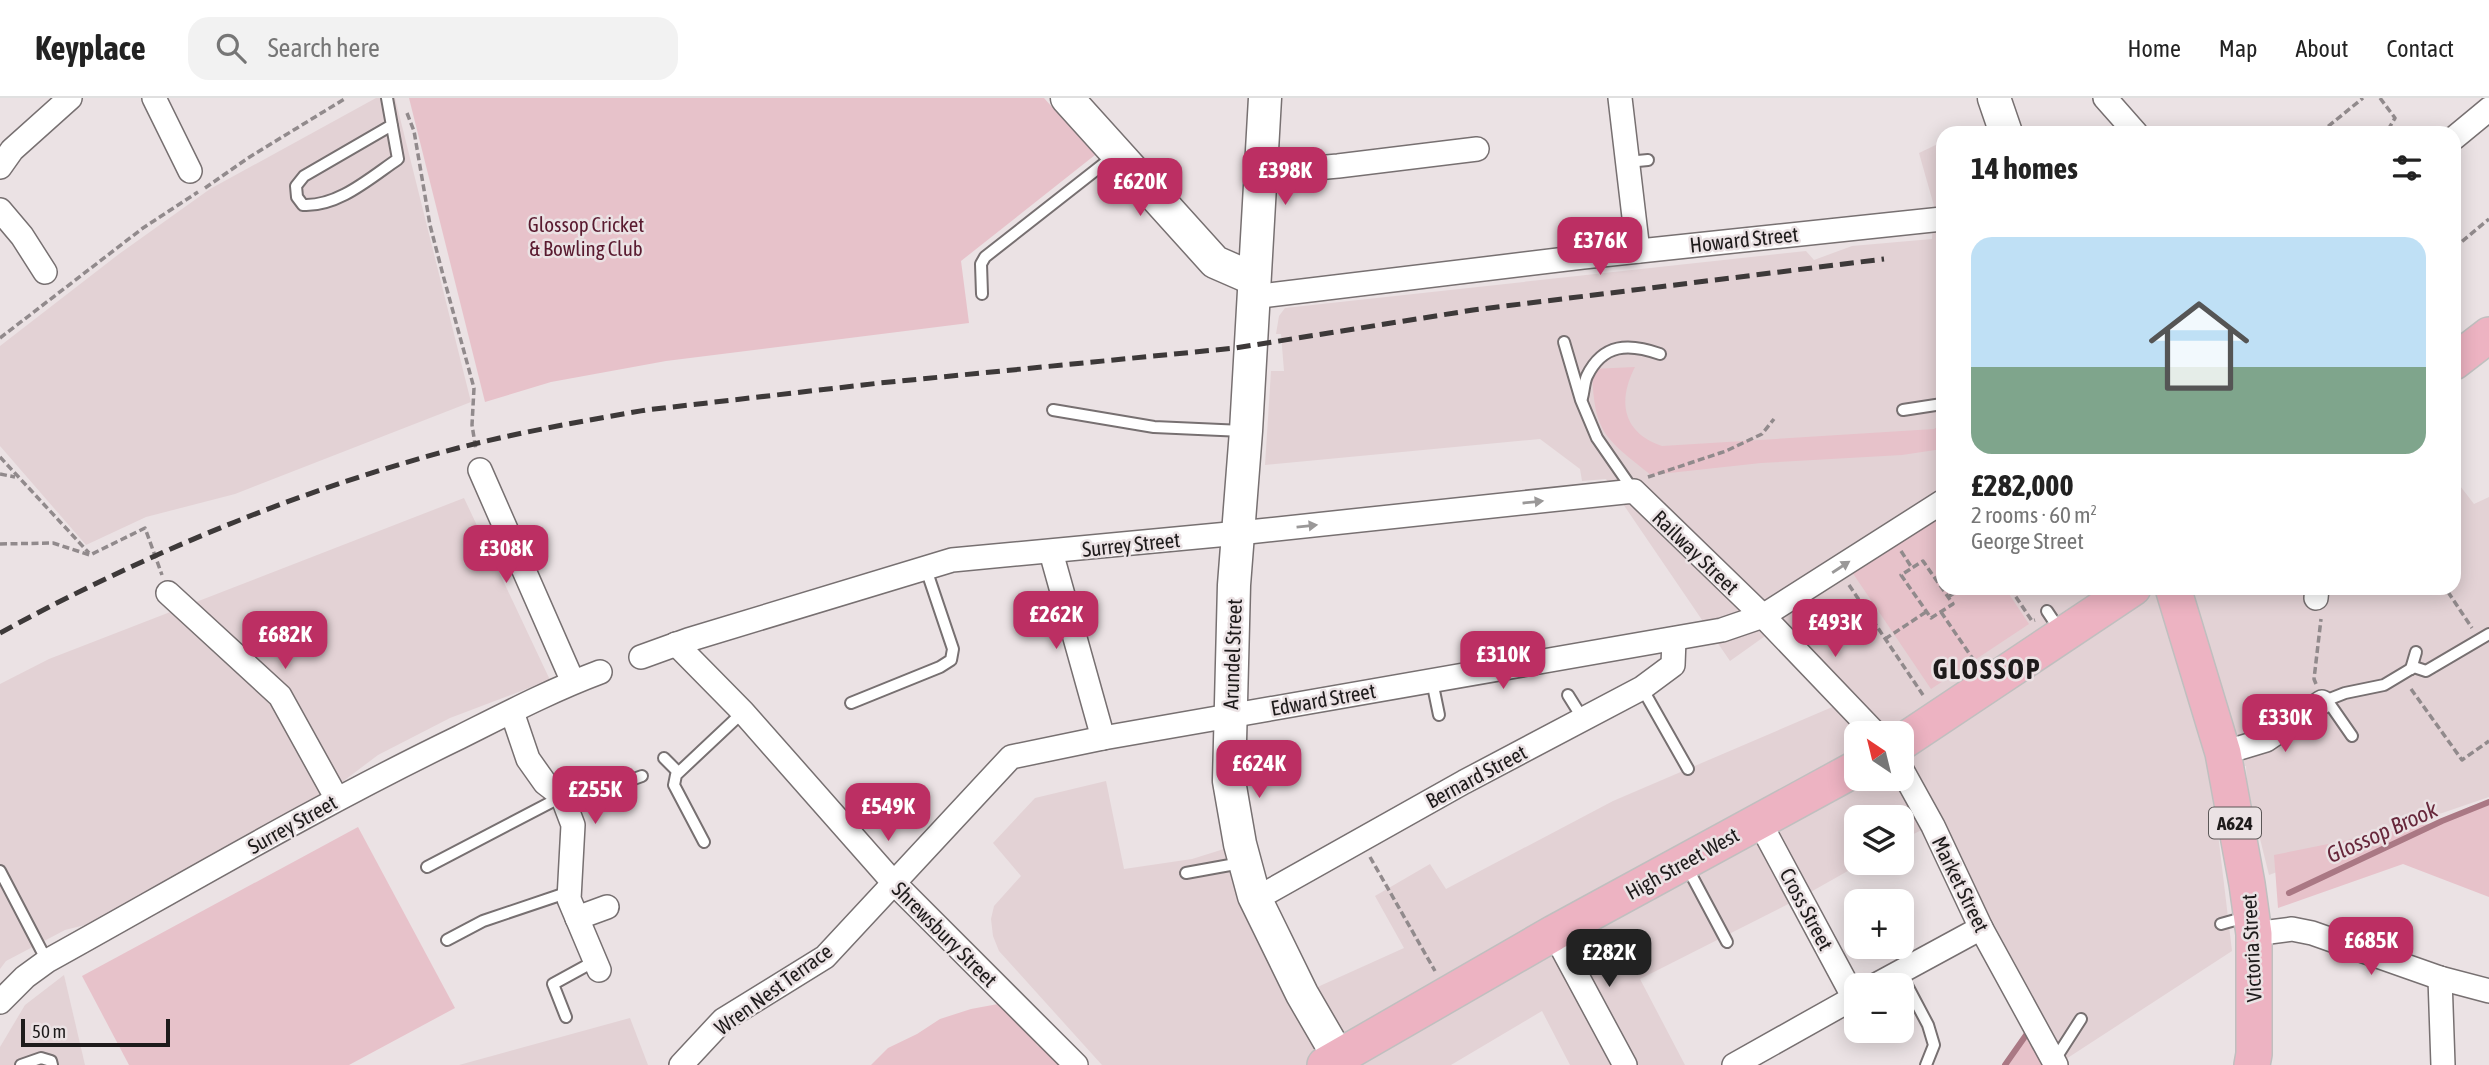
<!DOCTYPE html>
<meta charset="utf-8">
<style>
body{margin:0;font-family:"Asap Condensed",sans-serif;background:#f2f2f2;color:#222;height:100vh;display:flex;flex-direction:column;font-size:26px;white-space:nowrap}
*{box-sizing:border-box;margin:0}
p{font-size:23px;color:#767676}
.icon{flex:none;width:38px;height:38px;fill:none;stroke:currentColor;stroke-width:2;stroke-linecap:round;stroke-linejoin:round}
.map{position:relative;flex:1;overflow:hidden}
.details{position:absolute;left:1936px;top:28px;width:525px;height:469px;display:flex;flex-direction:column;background:#fff;border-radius:21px;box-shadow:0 4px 18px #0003}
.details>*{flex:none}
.needle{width:46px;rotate:325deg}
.fabs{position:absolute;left:1844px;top:623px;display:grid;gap:14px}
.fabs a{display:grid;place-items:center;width:70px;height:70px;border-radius:14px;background:#fff;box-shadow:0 4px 18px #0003;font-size:35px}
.scale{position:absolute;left:21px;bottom:18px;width:149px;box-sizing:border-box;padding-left:7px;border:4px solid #1e1b1b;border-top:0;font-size:19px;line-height:24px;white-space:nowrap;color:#1e1b1b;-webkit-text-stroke:5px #ebe2e4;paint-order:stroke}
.price{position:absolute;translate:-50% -60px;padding:0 16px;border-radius:14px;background:#bc2f63;color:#fff;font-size:23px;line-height:46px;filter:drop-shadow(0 2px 4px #0008)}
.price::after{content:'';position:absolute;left:50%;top:42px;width:21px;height:16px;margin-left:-10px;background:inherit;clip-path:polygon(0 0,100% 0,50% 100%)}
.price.on{background:#222;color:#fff}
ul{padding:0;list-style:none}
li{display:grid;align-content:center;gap:14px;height:371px;padding:0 35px}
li+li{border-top:2px solid #e0e0e0}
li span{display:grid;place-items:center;height:217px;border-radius:21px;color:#555}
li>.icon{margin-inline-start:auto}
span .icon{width:126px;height:126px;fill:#fffc;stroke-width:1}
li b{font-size:30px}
h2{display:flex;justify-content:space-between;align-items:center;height:84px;padding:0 35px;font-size:30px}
header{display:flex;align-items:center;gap:42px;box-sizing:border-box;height:98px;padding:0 35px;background:#fff;border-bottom:2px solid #e0e0e0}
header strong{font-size:33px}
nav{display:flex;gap:38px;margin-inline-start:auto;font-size:24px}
.search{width:490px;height:63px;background:#f2f2f2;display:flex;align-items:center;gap:18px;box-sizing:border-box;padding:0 24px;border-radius:21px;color:#767676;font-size:26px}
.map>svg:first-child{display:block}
.built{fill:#e3d2d5;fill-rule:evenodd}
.green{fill:#e7c2ca}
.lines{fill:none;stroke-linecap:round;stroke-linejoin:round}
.stream{stroke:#aa7884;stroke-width:6}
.lane-casing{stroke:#777071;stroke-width:14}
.street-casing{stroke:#777071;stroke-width:26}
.secondary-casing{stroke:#777071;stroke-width:35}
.primary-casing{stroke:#c0bfbf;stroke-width:38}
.path{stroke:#918a8c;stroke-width:3.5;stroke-dasharray:7 3.5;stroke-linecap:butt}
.lane{stroke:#fff;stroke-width:10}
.street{stroke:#fff;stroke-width:23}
.secondary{stroke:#fff;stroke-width:32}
.primary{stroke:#edb3c2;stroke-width:35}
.rail{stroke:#3d3939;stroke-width:5;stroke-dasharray:14 7;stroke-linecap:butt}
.oneway{fill:#9a9898}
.labels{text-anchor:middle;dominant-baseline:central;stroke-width:5;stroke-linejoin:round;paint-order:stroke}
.shield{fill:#ebe2e4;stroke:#5c5757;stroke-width:2}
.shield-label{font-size:19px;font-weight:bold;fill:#1e1b1b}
.park-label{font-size:21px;fill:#591a2f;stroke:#ebe2e4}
.street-label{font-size:21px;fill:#1e1b1b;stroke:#ebe2e4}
.water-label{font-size:23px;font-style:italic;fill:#67273b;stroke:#ebe2e4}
.district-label{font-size:28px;font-weight:bold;letter-spacing:2px;fill:#1e1b1b;stroke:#ebe2e4}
</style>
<header>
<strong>Keyplace</strong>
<div class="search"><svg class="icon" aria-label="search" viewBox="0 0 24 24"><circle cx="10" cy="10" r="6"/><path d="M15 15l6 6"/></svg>Search here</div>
<nav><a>Home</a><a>Map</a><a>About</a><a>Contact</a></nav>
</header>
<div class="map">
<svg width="2489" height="967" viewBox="0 0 2489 967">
<rect width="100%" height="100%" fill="#ebe2e4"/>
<g class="built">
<path d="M 376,0 L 395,0 L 471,304 L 235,396 L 146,419 L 86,447 L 0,348 L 0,248 L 119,156 L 210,91 Z"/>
<path d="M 1942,44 L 1942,490 L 2454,490 L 2454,380 L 2474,406 L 2489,399 L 2489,699 L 2334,752 L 2269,777 L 2247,688 L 2246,668 L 2211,677 L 2232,853 L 2066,961 L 1939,723 L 1902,742 L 1902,719 L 1857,719 L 1857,765 L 1862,765 L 1800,800 L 1640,881 L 1685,967 L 1570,967 L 1542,913 L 1451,967 L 1102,967 L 999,853 L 993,838 L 991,821 L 994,808 L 1021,778 L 993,745 L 1035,700 L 1106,683 L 1124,771 L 1192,761 L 1240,746 L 1302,896 L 1404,850 L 1375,798 L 1430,766 L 1446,791 L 1613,703 L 1844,604 L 1775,531 L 1730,563 L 1606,381 L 1582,383 L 1580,371 L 1540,341 L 1265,367 L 1271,273 L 1284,273 L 1281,236 L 1276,236 L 1279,218 L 1285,210 L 1806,153 L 1814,162 L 1852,148 L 1932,141 L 1934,108 L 1919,55 ZM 1857,635 L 1902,635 L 1902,681 L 1857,681 Z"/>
<path d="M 464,400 L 550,582 L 450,620 L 378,657 L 305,712 L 97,824 L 65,832 L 6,863 L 0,871 L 0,586 L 49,561 Z"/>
<path d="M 64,877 L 85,967 L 0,967 L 0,949 L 25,907 Z"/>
<path d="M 630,920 L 648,967 L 459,967 Z"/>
</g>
<g class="green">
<path d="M 409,0 L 1044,0 L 1095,57 L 961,163 L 969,225 L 666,263 L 551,284 L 485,304 Z"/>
<path d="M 1635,269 C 1617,304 1623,335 1662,348 L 1934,331 L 1942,326 L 1942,351 L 1902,357 L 1761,365 L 1651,377 C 1603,339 1594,334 1592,271 Z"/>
<path d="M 1942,413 L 1942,490 L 2005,490 L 2029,526 L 1931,591 L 1852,474 Z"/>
<path d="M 2489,705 L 2489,799 L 2403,766 L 2278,810 L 2274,757 L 2442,723 Z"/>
<path d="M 358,729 L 455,910 L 349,967 L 129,967 L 82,878 Z"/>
<path d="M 998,906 L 1018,922 L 1038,948 L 1052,955 L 1063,967 L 871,967 L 888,950 L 917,936 L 940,921 L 971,911 Z"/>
<path d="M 2034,925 L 2056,967 L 2005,967 Z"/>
</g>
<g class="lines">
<g class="stream">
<path d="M 2289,795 L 2442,723 L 2489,704"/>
<path d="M 2005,967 L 2031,930"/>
</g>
<defs>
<g id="lane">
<path d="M 387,0 L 398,61 C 370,80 338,109 303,107 L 297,99 L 296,88 L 304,78 L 392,27"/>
<path d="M 1627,64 L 1648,62"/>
<path d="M 982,196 L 981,166 L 985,159 L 1115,57"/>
<path d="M 1564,244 L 1581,302 L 1597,340 L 1633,392"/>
<path d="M 1582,300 C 1584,293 1584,284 1587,278 C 1603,245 1629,245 1660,256"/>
<path d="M 1053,312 L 1154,329 L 1243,333"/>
<path d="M 1903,312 L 1942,306"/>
<path d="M 2047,513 L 2061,534"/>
<path d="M 2411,571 L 2416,554"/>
<path d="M 1432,583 L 1439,617"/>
<path d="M 1642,590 L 1688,671"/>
<path d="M 1568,597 L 1583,621"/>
<path d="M 2327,602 L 2352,638"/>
<path d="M 2322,604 L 2345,595 L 2384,587 L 2414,569 L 2426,573 L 2489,536"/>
<path d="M 851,605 L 940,569 L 951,562 L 953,551 L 926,471"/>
<path d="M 664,660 L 678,674"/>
<path d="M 565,706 L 642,678"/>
<path d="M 704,744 L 674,687 L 676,677 L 743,614"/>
<path d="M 427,769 L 561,699"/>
<path d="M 1687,769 L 1727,844"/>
<path d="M 0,773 L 47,863"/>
<path d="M 1186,775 L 1241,765"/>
<path d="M 2221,826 L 2246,819"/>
<path d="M 447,842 L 483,823 L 569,794"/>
<path d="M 1900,874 L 1928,927 L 1934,947 L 1926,967"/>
<path d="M 566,919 L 553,886 L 595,863"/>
<path d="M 2054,963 L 2081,921"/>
<path d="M 21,967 L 41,960 L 51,963 L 52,967"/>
</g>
<g id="street">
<path d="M 154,0 L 190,73"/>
<path d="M 1620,0 L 1638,153"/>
<path d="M 2105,0 L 2136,35"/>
<path d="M 2454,40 L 2489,11"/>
<path d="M 0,69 L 12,52 L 70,0"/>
<path d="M 1260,75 L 1338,68 L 1477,51"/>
<path d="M 0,112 L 22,138 L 45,174"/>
<path d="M 1253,199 L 1583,159 L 1942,121"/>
<path d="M 480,372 L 573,584"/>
<path d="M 1051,454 L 1103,640"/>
<path d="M 168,495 L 280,598 L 337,701"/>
<path d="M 2316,500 L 2317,490"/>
<path d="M 676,546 L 743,614 L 893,784 L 1076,967"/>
<path d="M 641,559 L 688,542 L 952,462 L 1239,435 L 1634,393 L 1763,518 L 1875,635"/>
<path d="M 512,614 L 528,661 L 545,685 L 562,698 L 573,727 L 569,801 L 599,872"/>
<path d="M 2223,655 L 2266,642 L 2322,604"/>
<path d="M 1902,672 L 1933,728 L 1981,830 L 2056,967"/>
<path d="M 1759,723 L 1854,900"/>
<path d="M 1254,798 L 1270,793 L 1464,684 L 1642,590 L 1673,567 L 1674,541"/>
<path d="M 577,820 L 607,809"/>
<path d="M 1554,835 L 1625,967"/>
<path d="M 2254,836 L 2292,831 L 2312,835 L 2440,880 L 2489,893"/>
<path d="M 2440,880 L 2443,967"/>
<path d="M 1876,887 L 1981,830"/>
<path d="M 0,904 L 25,879 L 47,863 C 184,787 319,707 460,639 C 506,616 552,592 600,574"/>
<path d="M 681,967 L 723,922 L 825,859 L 1011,659 L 1103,640 L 1722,532 L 1763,518 L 1942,404"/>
<path d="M 1734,967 L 1857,898"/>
</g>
<g id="secondary">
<path d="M 1067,0 L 1215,164 L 1254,181"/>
<path d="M 1265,0 L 1246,333 L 1234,487 L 1229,683 L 1240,746 L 1254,798 L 1302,896 L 1338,958"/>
<path d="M 1994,0 L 2006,35"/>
</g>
<g id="primary">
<path d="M 2454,264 L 2489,237"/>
<path d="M 2173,490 L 2223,655 L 2247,786 L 2254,836 L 2254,956 L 2252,967"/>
<path d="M 1902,644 L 2133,490"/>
<path d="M 1325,967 L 1554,835 L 1857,670"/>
</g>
</defs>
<use href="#lane" class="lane-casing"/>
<use href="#street" class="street-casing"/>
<use href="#secondary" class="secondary-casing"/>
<use href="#primary" class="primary-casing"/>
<g class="path">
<path d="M 2380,0 L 2395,20 L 2386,35"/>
<path d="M 407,15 L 414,33 L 430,127 L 443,177 L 474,290 L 472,327 L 476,352"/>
<path d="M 2320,35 L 2363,0"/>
<path d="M 205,90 L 248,60 L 346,0"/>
<path d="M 2454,150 L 2489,121"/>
<path d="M 0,240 L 143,130 L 198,94"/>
<path d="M 0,359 L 89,455"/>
<path d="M 0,376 L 15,379"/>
<path d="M 1648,379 L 1726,353 L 1762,336 L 1774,321"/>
<path d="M 0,446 L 53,445 L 90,457 L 145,430 L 162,477"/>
<path d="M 1901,453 L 1912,470 L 1923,463 L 1953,506 L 1931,520 L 1901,477 L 1912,470"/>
<path d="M 1849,487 L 1923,597"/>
<path d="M 2010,490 L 2032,523 L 2035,522"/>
<path d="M 2448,494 L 2472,530"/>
<path d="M 1948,499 L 1962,490"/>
<path d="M 1941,514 L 1975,564"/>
<path d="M 1885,541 L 1926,514"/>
<path d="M 2316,586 L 2314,581 L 2321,521"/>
<path d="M 2411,591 L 2462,662 L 2489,643"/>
<path d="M 1370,759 L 1435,873"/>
</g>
<use href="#lane" class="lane"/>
<use href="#street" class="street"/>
<use href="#secondary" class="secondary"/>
<use href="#primary" class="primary"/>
<path class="rail" d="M 0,535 C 145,456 298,392 458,350 C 520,334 583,323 646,312 L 880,285 L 1235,250 L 1473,212 L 1884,161"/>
</g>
<defs><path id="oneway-solid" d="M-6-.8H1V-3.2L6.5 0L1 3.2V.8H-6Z" transform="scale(1.75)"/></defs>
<g class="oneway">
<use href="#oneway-solid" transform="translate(1533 404) rotate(-6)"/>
<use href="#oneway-solid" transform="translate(1307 428) rotate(-6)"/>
<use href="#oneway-solid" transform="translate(1841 469) rotate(-33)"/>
</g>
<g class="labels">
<rect class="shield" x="2209" y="709.5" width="52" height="31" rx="5"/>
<g class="shield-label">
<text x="2235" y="725">A624</text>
</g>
<g class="park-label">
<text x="586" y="126">Glossop Cricket<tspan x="586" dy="24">&amp; Bowling Club</tspan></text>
</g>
<g class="street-label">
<text transform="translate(1744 141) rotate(-6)">Howard Street</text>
<text transform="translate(1131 446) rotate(-6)">Surrey Street</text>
<text transform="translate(1696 454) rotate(44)">Railway Street</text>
<text transform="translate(1232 556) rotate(-88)">Arundel Street</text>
<text transform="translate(1323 601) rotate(-10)">Edward Street</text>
<text transform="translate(1476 678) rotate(-28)">Bernard Street</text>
<text transform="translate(292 726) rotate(-29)">Surrey Street</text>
<text transform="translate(1682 765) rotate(-29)">High Street West</text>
<text transform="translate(1961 786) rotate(64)">Market Street</text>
<text transform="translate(1807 811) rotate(62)">Cross Street</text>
<text transform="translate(945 836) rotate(45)">Shrewsbury Street</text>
<text transform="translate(2251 850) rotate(-93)">Victoria Street</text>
<text transform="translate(773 891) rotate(-36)">Wren Nest Terrace</text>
</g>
<g class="water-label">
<text transform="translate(2382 734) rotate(-24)">Glossop Brook</text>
</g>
<g class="district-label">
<text x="1987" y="571">GLOSSOP</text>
</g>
</g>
</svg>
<div class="fabs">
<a><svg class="needle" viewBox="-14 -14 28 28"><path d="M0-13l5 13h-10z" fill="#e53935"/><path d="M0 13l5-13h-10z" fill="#767676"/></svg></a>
<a><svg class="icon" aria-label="layers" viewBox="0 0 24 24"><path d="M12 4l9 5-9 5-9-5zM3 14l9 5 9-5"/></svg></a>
<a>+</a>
<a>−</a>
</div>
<div class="scale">50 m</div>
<b class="price" style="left:1285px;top:109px">£398K</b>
<b class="price" style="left:1140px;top:120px">£620K</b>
<b class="price" style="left:1600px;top:179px">£376K</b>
<b class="price" style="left:506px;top:487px">£308K</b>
<b class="price" style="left:1056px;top:553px">£262K</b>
<b class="price" style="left:1835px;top:561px">£493K</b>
<b class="price" style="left:285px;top:573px">£682K</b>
<b class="price" style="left:1503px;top:593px">£310K</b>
<b class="price" style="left:2285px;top:656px">£330K</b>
<b class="price" style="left:1259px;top:702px">£624K</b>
<b class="price" style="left:595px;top:728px">£255K</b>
<b class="price" style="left:888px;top:745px">£549K</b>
<b class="price" style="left:2371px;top:879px">£685K</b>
<b class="price on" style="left:1609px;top:891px">£282K</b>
<section class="details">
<h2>14 homes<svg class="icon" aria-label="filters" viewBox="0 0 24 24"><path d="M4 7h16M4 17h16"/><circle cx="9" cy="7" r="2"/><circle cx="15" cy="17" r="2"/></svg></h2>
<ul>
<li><span style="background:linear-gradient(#bfe0f5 60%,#7fa58c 0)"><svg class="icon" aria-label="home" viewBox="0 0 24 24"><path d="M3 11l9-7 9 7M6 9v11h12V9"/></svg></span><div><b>£282,000</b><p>2 rooms · 60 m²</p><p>George Street</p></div></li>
</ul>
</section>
</div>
